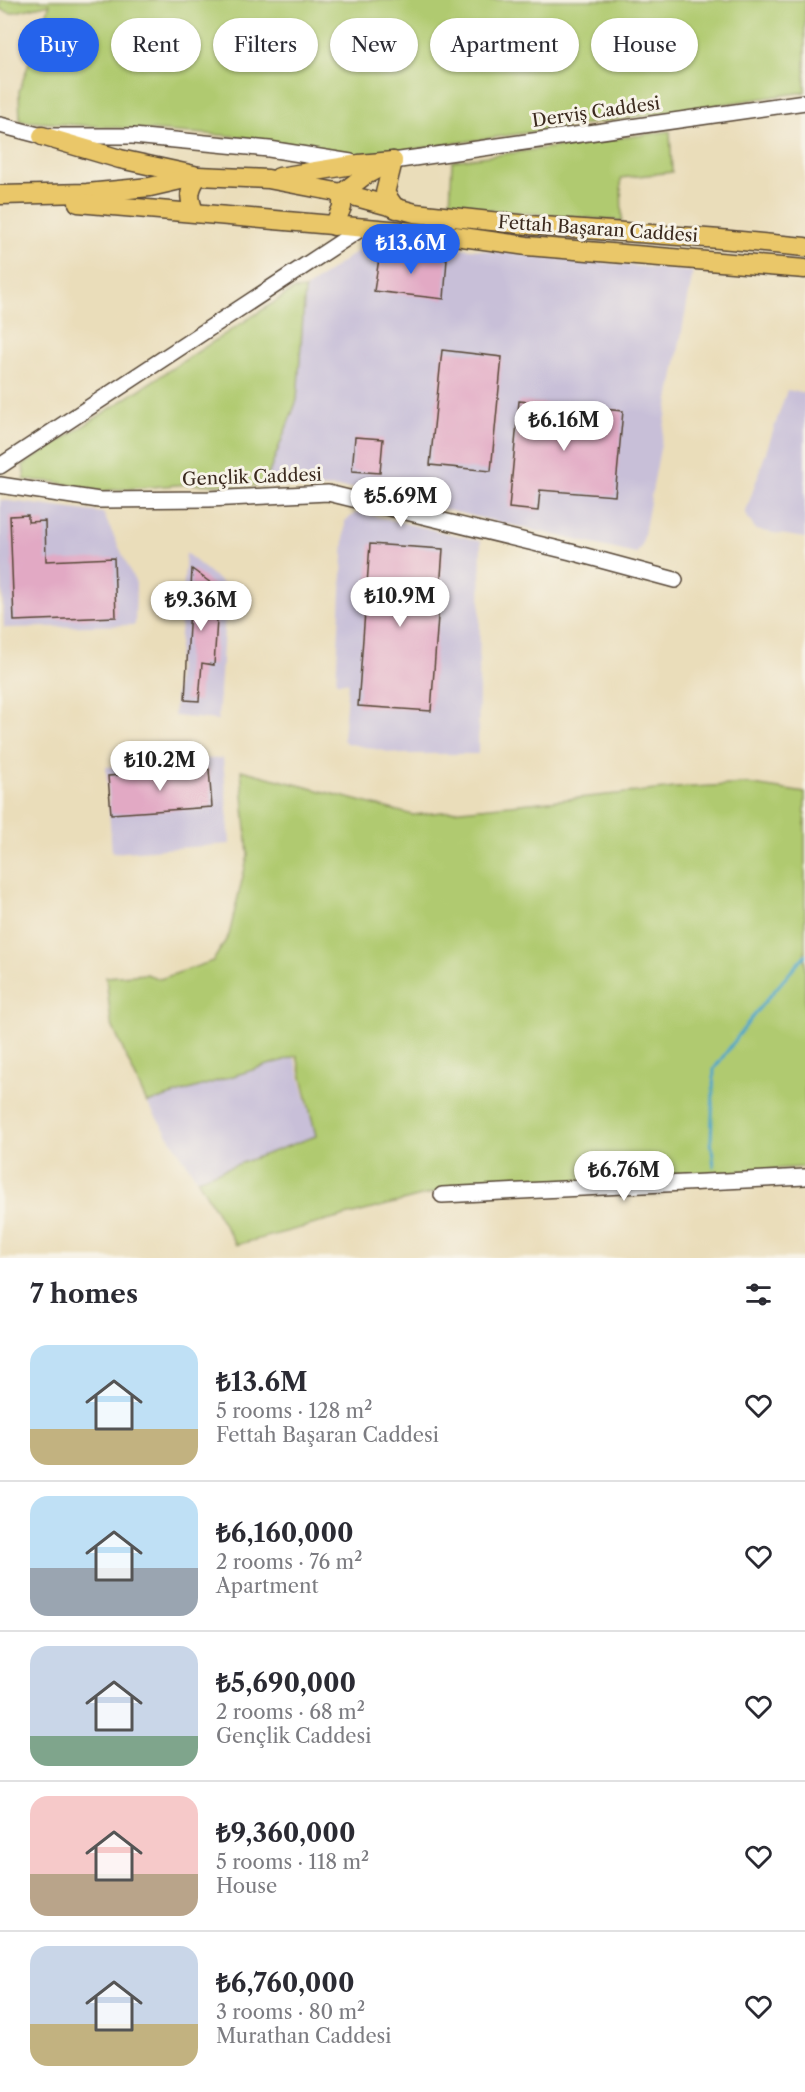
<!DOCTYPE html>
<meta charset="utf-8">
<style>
body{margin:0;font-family:"Libre Caslon Text",serif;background:#f2f2f3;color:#2b2b33;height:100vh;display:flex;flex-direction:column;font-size:22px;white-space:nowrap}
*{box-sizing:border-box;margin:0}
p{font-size:20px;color:#7c7c81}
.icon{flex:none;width:33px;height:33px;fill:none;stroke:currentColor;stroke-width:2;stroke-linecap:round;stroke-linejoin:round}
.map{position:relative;height:1258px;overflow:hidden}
.panel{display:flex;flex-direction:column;background:#fff;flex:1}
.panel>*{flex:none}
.hud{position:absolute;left:18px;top:18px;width:770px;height:54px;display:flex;gap:12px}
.price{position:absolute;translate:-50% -51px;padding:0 14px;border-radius:21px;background:#fff;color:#222;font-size:20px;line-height:39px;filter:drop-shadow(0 2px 3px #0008)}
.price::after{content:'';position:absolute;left:50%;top:36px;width:18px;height:14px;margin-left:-9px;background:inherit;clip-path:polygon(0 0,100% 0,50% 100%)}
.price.current{background:#2563eb;color:#fff}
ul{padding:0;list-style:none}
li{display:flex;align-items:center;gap:18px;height:150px;padding:0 30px}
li+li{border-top:2px solid #e1e1e2}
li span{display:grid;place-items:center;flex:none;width:168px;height:120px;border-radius:18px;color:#555}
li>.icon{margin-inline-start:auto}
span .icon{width:72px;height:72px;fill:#fffc;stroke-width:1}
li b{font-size:26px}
h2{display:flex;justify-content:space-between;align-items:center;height:72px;padding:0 30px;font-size:26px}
.pill{padding:0 21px;border-radius:27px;background:#fff;box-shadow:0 2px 4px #0004;font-size:21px;line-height:54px}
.pill.current{background:#2563eb;color:#fff}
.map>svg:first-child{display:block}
.industrial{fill:#c8bfd8}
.green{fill:#b0ca6f;stroke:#767a46;stroke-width:1.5}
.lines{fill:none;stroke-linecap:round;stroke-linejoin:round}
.stream{stroke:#4ba6c9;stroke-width:3}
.building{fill:#e2a9c4}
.minor-casing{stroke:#554535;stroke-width:18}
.major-casing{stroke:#554535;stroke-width:21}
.minor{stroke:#fff;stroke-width:15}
.major{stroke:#eac769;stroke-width:18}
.labels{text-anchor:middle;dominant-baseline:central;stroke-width:6;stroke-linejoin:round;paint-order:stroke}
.street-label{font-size:18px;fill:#3b2a1e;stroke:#f7f3e8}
</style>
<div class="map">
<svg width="805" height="1258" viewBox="0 0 805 1258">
<rect width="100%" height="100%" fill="#f7f3e8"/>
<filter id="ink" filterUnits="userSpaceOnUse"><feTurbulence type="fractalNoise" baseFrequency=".0167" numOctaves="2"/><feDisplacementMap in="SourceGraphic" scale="12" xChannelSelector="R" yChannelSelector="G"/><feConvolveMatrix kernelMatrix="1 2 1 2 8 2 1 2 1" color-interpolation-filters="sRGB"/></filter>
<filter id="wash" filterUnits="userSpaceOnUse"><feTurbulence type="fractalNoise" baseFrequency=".008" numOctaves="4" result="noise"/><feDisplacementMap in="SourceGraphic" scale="24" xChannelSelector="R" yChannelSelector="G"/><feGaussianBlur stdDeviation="1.35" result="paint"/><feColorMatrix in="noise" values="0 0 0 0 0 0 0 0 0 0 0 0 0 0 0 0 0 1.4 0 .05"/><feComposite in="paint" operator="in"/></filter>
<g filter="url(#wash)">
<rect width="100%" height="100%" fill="#eaddba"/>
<g class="industrial">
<path d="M 374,239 L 693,272 L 642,545 L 636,554 L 352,488 L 264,486 L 297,400 L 305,289 Z"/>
<path d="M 787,390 L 805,393 L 805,538 L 756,530 L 745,514 Z"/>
<path d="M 0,500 L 103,513 L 136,583 L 135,625 L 4,628 L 0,549 Z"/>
<path d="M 357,512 L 481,541 L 478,754 L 399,754 L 346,743 L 343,739 L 348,682 L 336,682 L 345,521 Z"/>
<path d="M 186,553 L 227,587 L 218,720 L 174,716 Z"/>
<path d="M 223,758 L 230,844 L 112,853 L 106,767 Z"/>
<path d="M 294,1056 L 316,1136 L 197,1179 L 147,1103 Z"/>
</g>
<g class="green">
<path d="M 0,0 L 805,0 L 805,92 L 361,157 L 234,136 L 20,121 L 19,91 L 50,4 L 11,13 L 0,9 Z"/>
<path d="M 670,131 L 672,172 L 621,178 L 622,221 L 450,207 L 452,161 Z"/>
<path d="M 305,289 L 297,400 L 264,486 L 189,484 L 100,491 L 55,482 L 25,480 L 23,465 L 293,290 Z"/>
<path d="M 241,770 L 413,815 L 675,788 L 747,784 L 805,793 L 805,1167 L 440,1191 L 236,1245 L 197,1179 L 316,1136 L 297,1056 L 147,1103 L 111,1023 L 106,977 L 146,974 L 160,979 L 213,961 L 229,935 L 248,855 Z"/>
</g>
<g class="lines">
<path class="stream" d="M 714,1166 L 711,1141 L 714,1069 L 756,1012 L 805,955"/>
</g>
<g id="blocks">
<g class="building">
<path d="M 380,252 L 447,259 L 444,299 L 374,291 Z"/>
<path d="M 442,350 L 502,357 L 491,471 L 430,465 Z"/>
<path d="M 519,401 L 623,411 L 615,496 L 540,490 L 538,511 L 509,508 Z"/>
<path d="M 355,437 L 383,439 L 380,473 L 352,471 Z"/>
<path d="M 28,515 L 28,522 L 45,521 L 46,561 L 114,558 L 116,617 L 14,621 L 10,516 Z"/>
<path d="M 370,544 L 443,549 L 431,711 L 358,706 Z"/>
<path d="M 192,569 L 219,589 L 214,665 L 202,663 L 199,701 L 185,700 Z"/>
<path d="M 209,769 L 212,807 L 111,814 L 108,776 Z"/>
</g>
</g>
</g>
<g filter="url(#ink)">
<use href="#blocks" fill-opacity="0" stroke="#554535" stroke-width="1.5"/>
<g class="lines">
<defs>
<g id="minor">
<path d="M 0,125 L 42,136 L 133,136 L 269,149 L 351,162"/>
<path d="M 393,161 L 805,102"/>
<path d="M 0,466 L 362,228"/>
<path d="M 0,485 L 99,500 L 209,499 L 328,493 L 571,552 L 675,580"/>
<path d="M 442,1195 L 805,1177"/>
</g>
<g id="major">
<path d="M 42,136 L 120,159 L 194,175"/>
<path d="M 393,161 L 385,193 L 396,209"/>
<path d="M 279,177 L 359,164 L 393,161"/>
<path d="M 0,195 L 87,193 L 150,187 L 198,176 L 268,179 L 342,193 L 415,213 L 529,225 L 720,239 L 805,247"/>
<path d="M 78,203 L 448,235 L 527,246 L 805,269"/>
<path d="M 194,211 C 188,197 189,189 198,176"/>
<path d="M 334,226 L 342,207 L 342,193 L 364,176 L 386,164"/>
</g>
</defs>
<use href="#minor" class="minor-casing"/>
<use href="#major" class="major-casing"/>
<use href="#minor" class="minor"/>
<use href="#major" class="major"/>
</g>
</g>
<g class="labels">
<g class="street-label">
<text transform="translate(596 112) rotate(-8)">Derviş Caddesi</text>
<text transform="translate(598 229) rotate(4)">Fettah Başaran Caddesi</text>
<text transform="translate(252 477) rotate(-2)">Gençlik Caddesi</text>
</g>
</g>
</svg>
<b class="price current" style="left:411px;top:275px">₺13.6M</b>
<b class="price" style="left:564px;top:452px">₺6.16M</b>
<b class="price" style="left:401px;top:528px">₺5.69M</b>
<b class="price" style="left:400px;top:628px">₺10.9M</b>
<b class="price" style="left:201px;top:632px">₺9.36M</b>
<b class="price" style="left:160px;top:792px">₺10.2M</b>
<b class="price" style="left:624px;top:1202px">₺6.76M</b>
<div class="hud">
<a class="pill current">Buy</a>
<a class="pill">Rent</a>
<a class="pill">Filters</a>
<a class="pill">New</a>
<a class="pill">Apartment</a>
<a class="pill">House</a>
</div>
</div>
<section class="panel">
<h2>7 homes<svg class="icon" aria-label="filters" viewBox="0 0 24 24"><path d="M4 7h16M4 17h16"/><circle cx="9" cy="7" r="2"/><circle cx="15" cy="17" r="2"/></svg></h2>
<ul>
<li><span style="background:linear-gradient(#bfe0f5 70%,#c2b280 0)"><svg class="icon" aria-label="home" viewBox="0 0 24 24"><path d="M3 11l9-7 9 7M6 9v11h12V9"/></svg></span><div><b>₺13.6M</b><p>5 rooms · 128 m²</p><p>Fettah Başaran Caddesi</p></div><svg class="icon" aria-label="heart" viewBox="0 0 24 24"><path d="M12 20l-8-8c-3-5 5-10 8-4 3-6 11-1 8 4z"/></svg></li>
<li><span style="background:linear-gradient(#bfe0f5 60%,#9aa5b1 0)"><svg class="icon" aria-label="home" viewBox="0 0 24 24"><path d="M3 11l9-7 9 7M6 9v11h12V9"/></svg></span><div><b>₺6,160,000</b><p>2 rooms · 76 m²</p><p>Apartment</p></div><svg class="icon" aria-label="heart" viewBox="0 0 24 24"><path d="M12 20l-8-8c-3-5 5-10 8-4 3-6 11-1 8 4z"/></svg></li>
<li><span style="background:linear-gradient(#c9d6e8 75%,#7fa58c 0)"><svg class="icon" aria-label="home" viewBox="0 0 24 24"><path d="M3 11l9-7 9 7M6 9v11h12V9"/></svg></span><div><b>₺5,690,000</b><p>2 rooms · 68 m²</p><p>Gençlik Caddesi</p></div><svg class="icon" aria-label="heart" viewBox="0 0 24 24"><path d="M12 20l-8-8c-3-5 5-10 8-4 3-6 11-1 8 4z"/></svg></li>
<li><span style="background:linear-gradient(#f6c9c9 65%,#b9a48a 0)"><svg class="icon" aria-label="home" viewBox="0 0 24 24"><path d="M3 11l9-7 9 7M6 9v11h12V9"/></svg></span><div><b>₺9,360,000</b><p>5 rooms · 118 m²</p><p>House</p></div><svg class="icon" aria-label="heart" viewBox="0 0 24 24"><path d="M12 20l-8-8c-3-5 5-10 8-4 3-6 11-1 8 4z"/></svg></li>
<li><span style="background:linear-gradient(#c9d6e8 65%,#c2b280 0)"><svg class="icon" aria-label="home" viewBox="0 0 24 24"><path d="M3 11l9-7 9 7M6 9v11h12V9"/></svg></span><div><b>₺6,760,000</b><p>3 rooms · 80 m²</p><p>Murathan Caddesi</p></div><svg class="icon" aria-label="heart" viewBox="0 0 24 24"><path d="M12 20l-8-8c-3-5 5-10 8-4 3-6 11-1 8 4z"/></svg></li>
</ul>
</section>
